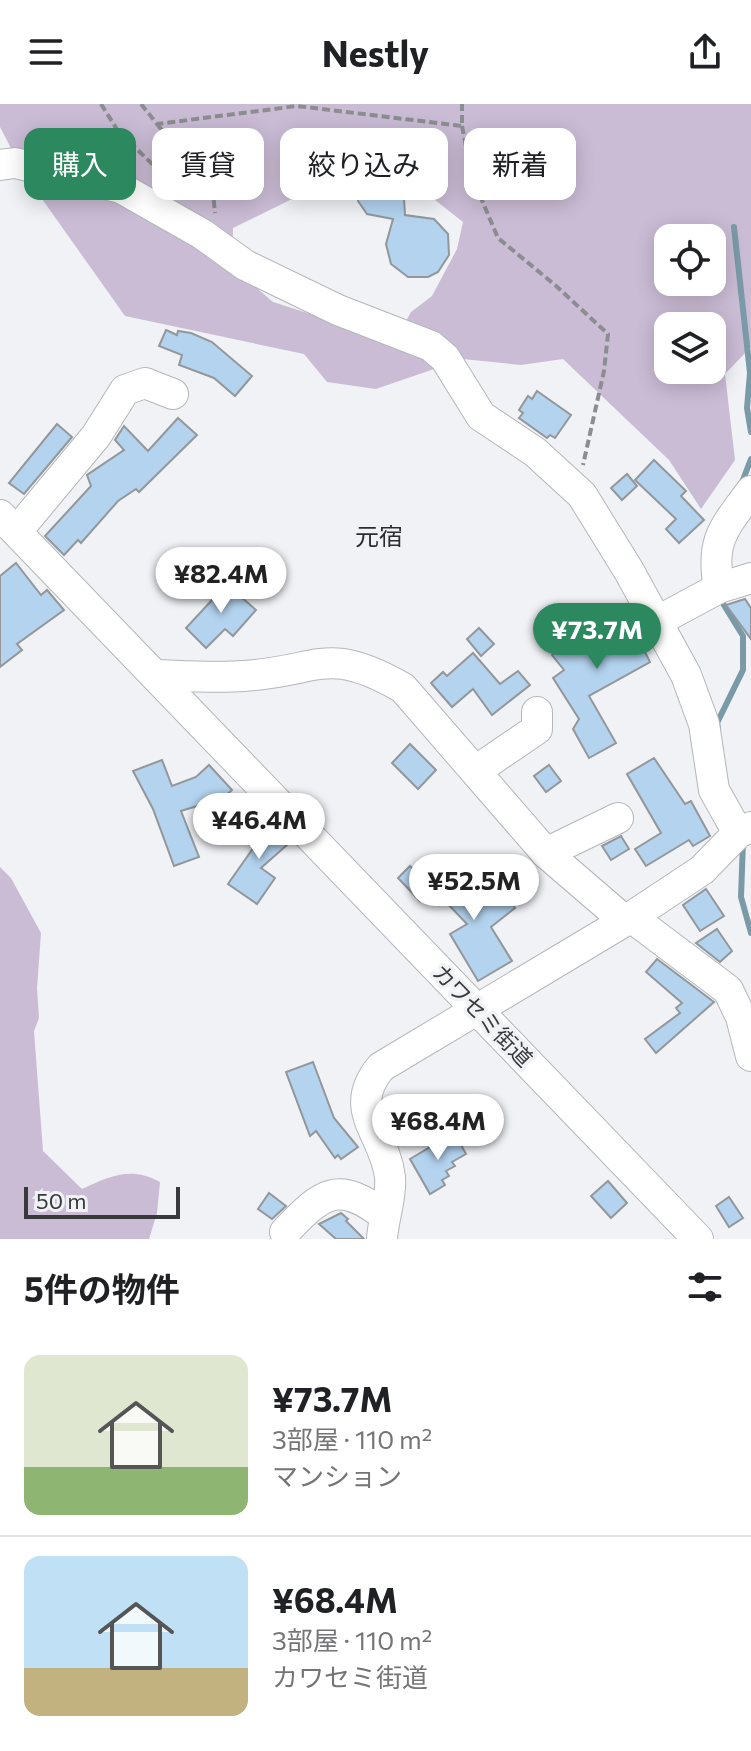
<!DOCTYPE html>
<html lang="ja">
<meta charset="utf-8">
<style>
body{margin:0;font-family:Commissioner,"Noto Sans JP",sans-serif;background:#f2f2f2;color:#202124;height:100vh;display:flex;flex-direction:column;font-size:30px;white-space:nowrap}
*{box-sizing:border-box;margin:0}
p{font-size:26px;color:#757577}
.icon{flex:none;width:44px;height:44px;fill:none;stroke:currentColor;stroke-width:2;stroke-linecap:round;stroke-linejoin:round}
.map{position:relative;height:1135px;overflow:hidden}
.sheet{display:flex;flex-direction:column;background:#fff;flex:1}
.sheet>*{flex:none}
.guide{position:absolute;left:24px;top:24px;width:704px;height:72px;display:flex;gap:16px}
.fabs{position:absolute;left:654px;top:120px;display:grid;gap:16px}
.fabs a{display:grid;place-items:center;width:72px;height:72px;border-radius:16px;background:#fff;box-shadow:0 4px 20px #0003;font-size:40px}
.scale{position:absolute;left:24px;bottom:20px;width:156px;box-sizing:border-box;padding-left:8px;border:4px solid #38393b;border-top:0;font-size:22px;line-height:28px;white-space:nowrap;color:#38393b;-webkit-text-stroke:6px #f0f2f6;paint-order:stroke}
.price{position:absolute;translate:-50% -68px;padding:0 18px;border-radius:28px;background:#fff;color:#222;font-size:26px;line-height:52px;filter:drop-shadow(0 2px 4px #0008)}
.price::after{content:'';position:absolute;left:50%;top:48px;width:24px;height:18px;margin-left:-12px;background:inherit;clip-path:polygon(0 0,100% 0,50% 100%)}
.price.selected{background:#2c885f;color:#fff}
ul{padding:0;list-style:none}
li{display:flex;align-items:center;gap:24px;height:200px;padding:0 24px}
li+li{border-top:2px solid #e0e0e0}
li span{display:grid;place-items:center;flex:none;width:224px;height:160px;border-radius:16px;color:#555}
li>.icon{margin-inline-start:auto}
span .icon{width:96px;height:96px;fill:#fffc;stroke-width:1}
li b{font-size:34px}
h2{display:flex;justify-content:space-between;align-items:center;height:96px;padding:0 24px;font-size:34px}
.chip{padding:0 28px;border-radius:16px;background:#fff;box-shadow:0 4px 20px #0003;font-size:28px;line-height:72px}
.chip.selected{background:#2c885f;color:#fff}
header{display:flex;justify-content:space-between;align-items:center;height:104px;padding:0 24px;background:#fff;font-size:36px;font-weight:700}
.map>svg:first-child{display:block}
.green{fill:#cabcd5;fill-rule:evenodd}
.lines{fill:none;stroke-linecap:round;stroke-linejoin:round}
.stream{stroke:#7b9aa7;stroke-width:6}
.building{fill:#b3d3ef;stroke:#93979a;stroke-width:2}
.minor-casing{stroke:#b4b6bb;stroke-width:32}
.path{stroke:#8b8d90;stroke-width:4;stroke-dasharray:8 4;stroke-linecap:butt}
.minor{stroke:#fff;stroke-width:30}
.labels{text-anchor:middle;dominant-baseline:central;stroke-width:7;stroke-linejoin:round;paint-order:stroke}
.street-label{font-size:22px;fill:#38393b;stroke:#f0f2f6}
.neighbourhood-label{font-size:24px;fill:#2a2c2f;stroke:#f0f2f6}
</style>
<header><svg class="icon" aria-label="menu" viewBox="0 0 24 24"><path d="M4 6h16M4 12h16M4 18h16"/></svg>Nestly<svg class="icon" aria-label="share" viewBox="0 0 24 24"><path d="M12 15V3M7 8l5-5 5 5M5 13v7h14v-7"/></svg></header>
<div class="map">
<svg width="751" height="1135" viewBox="0 0 751 1135">
<rect width="100%" height="100%" fill="#f0f2f6"/>
<g class="green">
<path d="M 0,0 L 751,0 L 751,243 L 725,270 L 735,356 L 701,405 L 669,356 L 563,255 L 521,261 L 463,255 L 376,285 L 327,278 L 304,250 L 125,212 L 25,71 L 0,23 ZM 379,52 L 463,118 L 457,145 L 432,192 L 411,208 L 395,237 L 273,198 L 232,163 L 233,124 ZM 668,134 L 712,134 L 712,178 L 668,178 ZM 668,222 L 712,222 L 712,266 L 668,266 Z"/>
<path d="M 0,763 L 11,774 L 41,829 L 37,884 L 39,914 L 34,927 L 43,1047 L 82,1085 C 110,1072 131,1062 160,1078 L 157,1109 L 149,1135 L 0,1135 Z"/>
</g>
<g class="lines">
<g class="stream">
<path d="M 734,123 L 750,269 L 747,304 L 751,328"/>
<path d="M 741,381 L 751,355"/>
<path d="M 718,624 L 717,619 L 743,566 L 743,532 L 719,493"/>
<path d="M 743,738 L 741,793 L 751,829"/>
</g>
</g>
<g class="building">
<path d="M 375,66 L 391,67 L 403,78 L 405,111 L 434,115 L 448,130 L 449,151 L 438,168 L 428,173 L 408,173 L 391,160 L 386,140 L 393,115 L 367,110 L 358,97 L 358,81 Z"/>
<path d="M 166,226 L 177,231 L 178,227 L 191,229 L 212,238 L 252,272 L 235,292 L 214,274 L 179,261 L 182,251 L 159,242 Z"/>
<path d="M 537,287 L 571,311 L 555,334 L 550,331 L 547,334 L 519,314 L 523,309 L 519,306 L 528,292 L 532,295 Z"/>
<path d="M 178,314 L 197,331 L 139,388 L 136,385 L 118,397 L 81,439 L 78,436 L 64,451 L 45,432 L 91,382 L 87,371 L 124,346 L 115,336 L 124,322 L 148,347 Z"/>
<path d="M 57,320 L 72,333 L 24,390 L 9,379 Z"/>
<path d="M 654,356 L 686,387 L 681,392 L 704,416 L 679,439 L 666,425 L 676,415 L 635,376 Z"/>
<path d="M 627,370 L 637,382 L 622,396 L 611,384 Z"/>
<path d="M 16,459 L 41,491 L 47,486 L 64,506 L 17,540 L 22,546 L 0,563 L 0,472 Z"/>
<path d="M 221,475 L 256,506 L 233,532 L 225,525 L 206,544 L 186,524 L 213,495 L 208,490 Z"/>
<path d="M 745,495 L 751,504 L 751,535 L 726,501 Z"/>
<path d="M 615,501 L 629,520 L 633,516 L 643,529 L 645,534 L 640,538 L 650,558 L 589,592 L 616,639 L 589,654 L 573,625 L 579,615 L 553,574 L 564,566 L 552,551 L 557,548 L 553,543 Z"/>
<path d="M 479,524 L 494,540 L 481,552 L 467,535 Z"/>
<path d="M 473,549 L 500,580 L 518,567 L 530,581 L 492,611 L 473,585 L 452,603 L 431,579 L 443,568 L 447,572 Z"/>
<path d="M 410,640 L 436,666 L 418,685 L 392,659 Z"/>
<path d="M 654,654 L 685,700 L 691,697 L 710,732 L 693,742 L 689,736 L 646,762 L 635,745 L 661,729 L 627,670 Z"/>
<path d="M 162,656 L 172,682 L 196,673 L 209,661 L 232,686 L 223,694 L 181,707 L 199,753 L 174,762 L 153,705 L 133,667 Z"/>
<path d="M 549,661 L 561,677 L 546,688 L 534,672 Z"/>
<path d="M 265,712 L 286,733 L 282,736 L 287,741 L 261,764 L 275,774 L 257,800 L 228,780 L 256,740 L 245,728 Z"/>
<path d="M 621,732 L 629,745 L 611,756 L 602,742 Z"/>
<path d="M 410,762 L 433,785 L 420,797 L 398,774 Z"/>
<path d="M 437,763 L 443,768 L 448,763 L 483,799 L 504,787 L 515,804 L 491,823 L 512,857 L 478,877 L 450,830 L 467,820 L 424,775 Z"/>
<path d="M 706,785 L 724,812 L 700,827 L 683,801 Z"/>
<path d="M 717,825 L 732,847 L 720,858 L 696,839 Z"/>
<path d="M 657,855 L 714,898 L 656,949 L 645,935 L 680,909 L 676,904 L 682,899 L 646,868 Z"/>
<path d="M 313,958 L 334,1014 L 358,1043 L 341,1055 L 338,1051 L 335,1054 L 316,1027 L 310,1032 L 286,968 Z"/>
<path d="M 454,1029 L 466,1050 L 452,1058 L 455,1062 L 446,1067 L 449,1072 L 442,1076 L 445,1081 L 430,1090 L 410,1055 Z"/>
<path d="M 608,1077 L 627,1099 L 611,1114 L 591,1092 Z"/>
<path d="M 269,1089 L 286,1102 L 272,1115 L 258,1105 Z"/>
<path d="M 729,1093 L 743,1114 L 729,1123 L 716,1102 Z"/>
<path d="M 341,1109 L 348,1115 L 346,1117 L 364,1135 L 336,1135 L 319,1120 Z"/>
</g>
<g class="lines">
<defs>
<g id="minor">
<path d="M 0,61 L 15,59 L 121,84 L 202,130 L 245,161 L 338,206 L 431,242 L 445,254 L 481,312 L 535,348 L 582,391 L 629,467 L 686,571 L 704,620 L 714,686 L 738,729"/>
<path d="M 0,411 L 698,1135"/>
<path d="M 17,427 L 96,332 L 125,286 L 145,279 L 173,290"/>
<path d="M 719,484 C 710,436 724,424 751,387"/>
<path d="M 656,518 L 719,484 L 751,474"/>
<path d="M 157,571 C 186,572 215,574 244,572 C 321,567 326,540 403,584 L 546,749 L 625,817"/>
<path d="M 477,666 L 537,625 L 537,608"/>
<path d="M 546,749 L 618,714"/>
<path d="M 631,813 L 728,886 L 741,913 L 751,952"/>
<path d="M 285,1128 C 323,1088 338,1076 384,1111"/>
<path d="M 382,1135 C 383,1115 392,1093 390,1073 C 385,1029 345,1006 381,963 L 625,817 L 702,766 L 738,729 L 751,723"/>
</g>
</defs>
<use href="#minor" class="minor-casing"/>
<g class="path">
<path d="M 101,0 L 118,27 L 178,85"/>
<path d="M 141,0 L 157,20 L 297,2 L 462,22 L 462,0"/>
<path d="M 157,20 L 213,89 L 215,109"/>
<path d="M 462,22 L 472,73 L 498,134 L 555,181 L 608,230 L 604,267 L 583,361"/>
</g>
<use href="#minor" class="minor"/>
</g>
<g class="labels">
<g class="street-label">
<text transform="translate(483 911) rotate(46)">カワセミ街道</text>
</g>
<g class="neighbourhood-label">
<text x="379" y="431">元宿</text>
</g>
</g>
</svg>
<div class="fabs">
<a><svg class="icon" aria-label="locate" viewBox="0 0 24 24"><circle cx="12" cy="12" r="6"/><path d="M12 2v4M12 18v4M2 12h4M18 12h4"/></svg></a>
<a><svg class="icon" aria-label="layers" viewBox="0 0 24 24"><path d="M12 4l9 5-9 5-9-5zM3 14l9 5 9-5"/></svg></a>
</div>
<div class="scale">50 m</div>
<b class="price" style="left:221px;top:511px">¥82.4M</b>
<b class="price selected" style="left:597px;top:567px">¥73.7M</b>
<b class="price" style="left:259px;top:757px">¥46.4M</b>
<b class="price" style="left:474px;top:818px">¥52.5M</b>
<b class="price" style="left:438px;top:1058px">¥68.4M</b>
<div class="guide">
<a class="chip selected">購入</a>
<a class="chip">賃貸</a>
<a class="chip">絞り込み</a>
<a class="chip">新着</a>
</div>
</div>
<section class="sheet">
<h2>5件の物件<svg class="icon" aria-label="filters" viewBox="0 0 24 24"><path d="M4 7h16M4 17h16"/><circle cx="9" cy="7" r="2"/><circle cx="15" cy="17" r="2"/></svg></h2>
<ul>
<li><span style="background:linear-gradient(#dfe7d0 70%,#8fb573 0)"><svg class="icon" aria-label="home" viewBox="0 0 24 24"><path d="M3 11l9-7 9 7M6 9v11h12V9"/></svg></span><div><b>¥73.7M</b><p>3部屋 · 110 m²</p><p>マンション</p></div></li>
<li><span style="background:linear-gradient(#bfe0f5 70%,#c2b280 0)"><svg class="icon" aria-label="home" viewBox="0 0 24 24"><path d="M3 11l9-7 9 7M6 9v11h12V9"/></svg></span><div><b>¥68.4M</b><p>3部屋 · 110 m²</p><p>カワセミ街道</p></div></li>
</ul>
</section>
